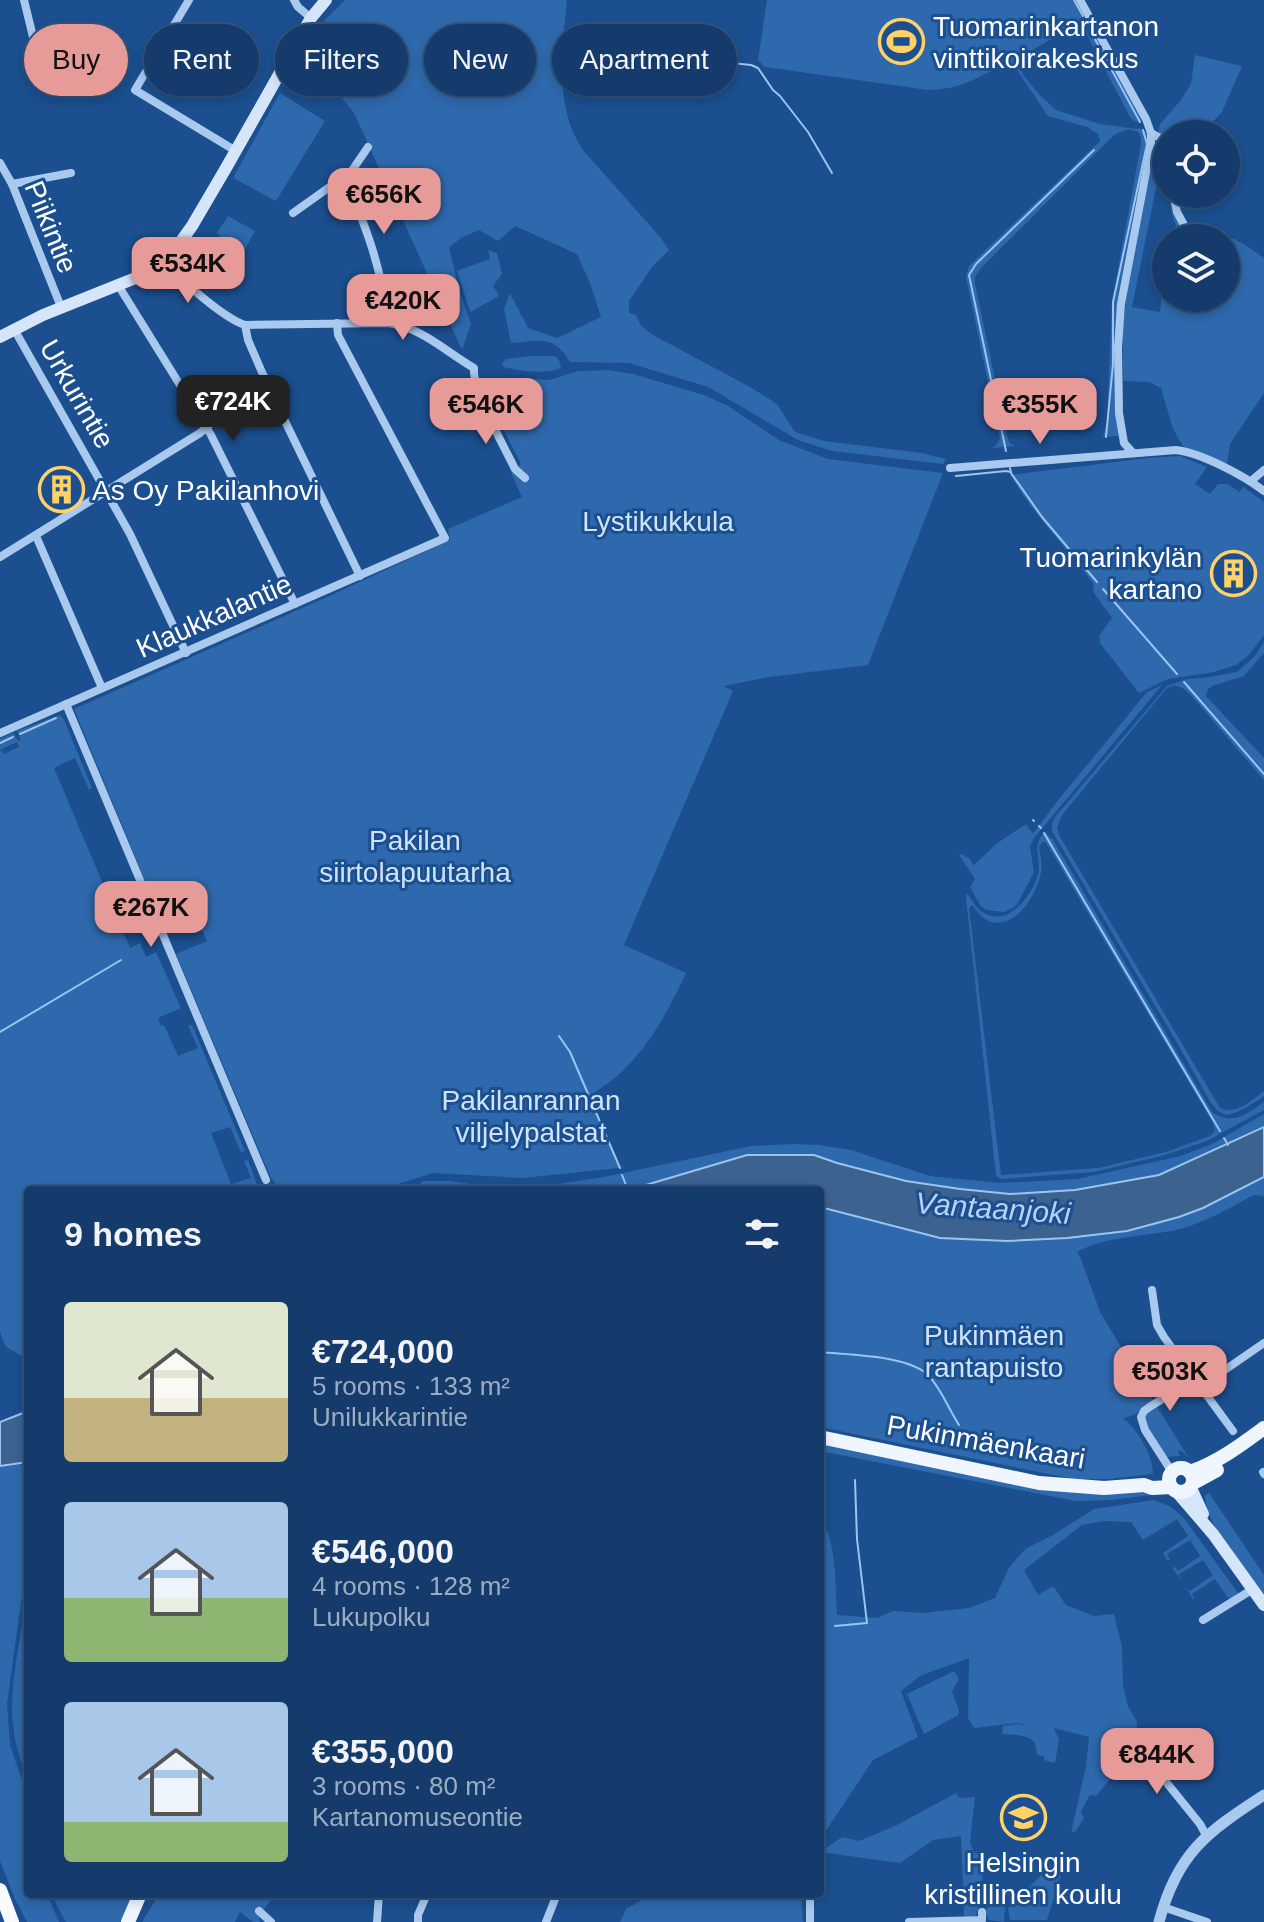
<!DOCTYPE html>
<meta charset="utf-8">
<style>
body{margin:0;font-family:Helvetica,sans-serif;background:#1d4271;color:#f1f3f6;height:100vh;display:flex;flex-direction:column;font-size:30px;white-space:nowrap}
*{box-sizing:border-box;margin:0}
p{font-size:26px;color:#9dadc1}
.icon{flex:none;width:44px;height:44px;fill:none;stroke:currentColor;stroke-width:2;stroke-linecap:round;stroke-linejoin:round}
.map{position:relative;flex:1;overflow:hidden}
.panel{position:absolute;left:24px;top:1186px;width:800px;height:712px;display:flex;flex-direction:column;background:#143b6b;border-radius:8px;box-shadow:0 4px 12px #0003,0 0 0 2px #33557e}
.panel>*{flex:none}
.banner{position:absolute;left:24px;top:24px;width:800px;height:72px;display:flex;gap:16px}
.tools{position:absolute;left:1152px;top:120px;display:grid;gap:16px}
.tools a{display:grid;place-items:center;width:88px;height:88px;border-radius:50%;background:#143b6b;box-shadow:0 4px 12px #0003,0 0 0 2px #33557e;font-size:40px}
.price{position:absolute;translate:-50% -68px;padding:0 18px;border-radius:16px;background:#e69b98;color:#111;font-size:26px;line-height:52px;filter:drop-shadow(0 2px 4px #0008)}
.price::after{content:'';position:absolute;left:50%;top:48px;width:24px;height:18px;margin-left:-12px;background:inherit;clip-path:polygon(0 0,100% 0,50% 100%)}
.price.on{background:#222;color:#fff}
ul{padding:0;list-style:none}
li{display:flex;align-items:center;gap:24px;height:200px;padding:0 40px}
li span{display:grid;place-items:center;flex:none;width:224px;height:160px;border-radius:8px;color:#555}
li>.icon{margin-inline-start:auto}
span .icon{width:96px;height:96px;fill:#fffc;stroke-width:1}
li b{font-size:34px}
h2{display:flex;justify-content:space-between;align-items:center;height:96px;padding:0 40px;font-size:34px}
.pill{padding:0 28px;border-radius:36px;background:#143b6b;box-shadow:0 4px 12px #0003,0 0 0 2px #33557e;font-size:28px;line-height:72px}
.pill.on{background:#e69b98;color:#111}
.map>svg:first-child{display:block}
.green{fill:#2e69ad;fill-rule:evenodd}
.water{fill:#3c6290;stroke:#9cc4f0;stroke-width:2}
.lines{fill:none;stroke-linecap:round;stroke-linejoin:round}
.stream{stroke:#9cc4f0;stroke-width:2}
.minor{stroke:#a9c9ee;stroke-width:8}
.tertiary{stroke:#a9c9ee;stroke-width:11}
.secondary{stroke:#d6e6fa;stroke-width:12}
.primary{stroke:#f0f6ff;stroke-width:14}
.trunk{stroke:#f8faff;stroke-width:14}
.labels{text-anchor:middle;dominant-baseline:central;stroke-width:6;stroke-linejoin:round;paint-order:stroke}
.poi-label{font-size:28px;fill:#fff;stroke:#1b4f8f;text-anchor:start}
.street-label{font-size:28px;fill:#fff;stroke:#1b4f8f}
.park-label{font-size:28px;fill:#cfe3fa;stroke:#1b4f8f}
.water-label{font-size:30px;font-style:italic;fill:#b5d3f5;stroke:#1b4f8f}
</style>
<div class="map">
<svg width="1264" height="1922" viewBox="0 0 1264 1922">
<rect width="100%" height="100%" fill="#1b4f8f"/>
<g class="green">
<path d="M 345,0 L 567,0 C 562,49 554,107 583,150 L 661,238 L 669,250 L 652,267 L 629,301 L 629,313 L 636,315 L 641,326 L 653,335 L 750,387 L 777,404 L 795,432 L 824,441 L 922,453 L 946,459 L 943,464 L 832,451 L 798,440 L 708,387 L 629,363 L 570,362 C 553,334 540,341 511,343 L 504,309 L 510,293 L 528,328 L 557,338 L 601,317 L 590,283 L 577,254 L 515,226 L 498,241 L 479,230 L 461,238 L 449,247 L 459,290 L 471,324 L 462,350 L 354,113 L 304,51 L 325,20 Z"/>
<path d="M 767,0 L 1076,0 L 1083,16 L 1080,23 L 1020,57 L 1019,60 L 1023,75 L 1038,93 L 1056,110 L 1100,124 L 1137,129 L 1139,128 L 1147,132 L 1147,145 L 1117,303 L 1119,436 L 1103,437 L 1107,422 L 1112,302 L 1141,144 L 1141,137 L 1138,132 L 1128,129 L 1114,135 L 982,267 L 975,277 L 975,284 L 1007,436 L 1010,443 L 1015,446 L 992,448 L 997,444 L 1000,439 L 966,277 L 969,266 L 1100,141 L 1098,134 L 1087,127 L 1048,116 L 1013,64 C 993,68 985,75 968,82 C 955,88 942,89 928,90 L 765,67 L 758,60 Z"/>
<path d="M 1088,27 L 1091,28 L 1141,118 L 1141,122 L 1139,123 L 1131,119 L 1087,35 Z"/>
<path d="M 1195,55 L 1242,66 L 1222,112 L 1201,134 L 1166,134 L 1166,179 L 1158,178 L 1132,307 L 1160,312 L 1163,282 L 1166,277 L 1166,298 L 1226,298 L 1226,238 L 1179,238 C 1178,221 1169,222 1172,200 L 1181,219 L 1203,237 C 1231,231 1243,244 1264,258 L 1264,393 L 1230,444 L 1227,464 L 1184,448 L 1173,429 L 1161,388 L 1149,382 L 1123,381 L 1123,327 L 1128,285 L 1154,152 L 1160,124 L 1181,100 L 1191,84 Z"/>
<path d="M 280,93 L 325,121 L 276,201 L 233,178 Z"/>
<path d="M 228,216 L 255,231 L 231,275 L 209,258 L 214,250 L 212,249 L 221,237 L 217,233 Z"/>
<path d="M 488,250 L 497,253 L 502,274 L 493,286 L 499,296 L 470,312 L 457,271 L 490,259 Z"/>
<path d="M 531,356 L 555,356 L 559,360 L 561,368 C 546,375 521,371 504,367 L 502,363 L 506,359 Z"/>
<path d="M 609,370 L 633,374 L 704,395 L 728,406 L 779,440 L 828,459 L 943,473 L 868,665 L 769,677 L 724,686 L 733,691 L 624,945 L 686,973 C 668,1012 648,1049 615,1078 C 607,1084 597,1090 589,1097 L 619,1168 L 523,1178 L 433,1173 L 379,1190 L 281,1190 L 271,1178 L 176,954 L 207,941 L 191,906 L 161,919 L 74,709 L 334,594 L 450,540 L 448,529 L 522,497 L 511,473 L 521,464 L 480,383 L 506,378 L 549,380 L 578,371 Z"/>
<path d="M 1180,456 L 1207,467 L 1195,484 L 1210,494 L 1218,484 L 1227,484 L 1240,492 L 1243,487 L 1264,502 L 1264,635 L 1249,655 L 1236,665 L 1214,672 L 1168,679 L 1139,693 L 1100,643 L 1099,636 L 1112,618 L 1094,593 L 1093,583 L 1030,505 L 1010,475 L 1148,458 Z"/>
<path d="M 1264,642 L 1264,653 L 1244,676 L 1212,686 L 1208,689 L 1206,696 L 1264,758 L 1264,780 L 1190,694 C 1182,687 1176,682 1166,689 L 1062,815 L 1057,828 L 1059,835 L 1220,1108 C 1237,1115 1250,1101 1264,1091 L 1264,1096 C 1252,1104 1241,1112 1226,1115 L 1218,1111 L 1211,1103 L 1172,1034 L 1052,831 L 1052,824 L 1055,817 L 1167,686 L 1187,679 L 1204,678 L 1237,672 L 1254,657 Z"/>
<path d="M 1162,685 L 1034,838 L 1030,847 L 1034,872 L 1018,903 L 1013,908 L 1004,912 L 986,910 L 980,905 L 970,887 L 975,879 L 959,855 L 961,854 L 969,858 L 974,865 L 996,844 L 1026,824 L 1033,834 L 1055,804 L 1147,692 Z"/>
<path d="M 60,715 L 64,720 L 92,788 L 89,790 L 75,758 L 54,768 L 130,948 L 140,943 L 146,957 L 156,952 L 181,1008 L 158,1018 L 161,1026 L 164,1025 L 178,1056 L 198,1048 L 188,1026 L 192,1025 L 245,1151 L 241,1153 L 230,1127 L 211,1133 L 231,1184 L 251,1178 L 244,1161 L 248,1160 L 259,1190 L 28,1190 L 28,1362 L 24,1357 L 6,1347 L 0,1332 L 0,752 L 2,750 L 4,754 L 19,747 L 17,742 L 0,750 L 0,739 L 14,733 L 18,741 L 21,740 L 17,731 Z"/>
<path d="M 1045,832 L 1053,840 L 1212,1112 C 1232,1126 1247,1114 1264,1102 L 1264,1110 L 1207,1141 L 1165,1155 L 1094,1172 L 1001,1179 L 996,1176 L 966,897 L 967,893 C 976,907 983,919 1002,916 C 1018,913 1034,890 1038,874 C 1042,858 1030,847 1045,832 ZM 1042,842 L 1045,842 L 1048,846 L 1213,1123 L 1215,1131 L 1210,1136 L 1166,1152 L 1098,1168 L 1001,1175 L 969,908 L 972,905 C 976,909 980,916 985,919 C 1013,935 1037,895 1041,872 C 1043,863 1040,856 1039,847 Z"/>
<path d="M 1264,1114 L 1264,1127 L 1159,1175 L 1075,1190 L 1010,1194 L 960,1189 L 906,1181 L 837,1163 L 814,1155 L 747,1155 L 629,1190 L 422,1190 L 420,1183 L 424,1181 L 450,1181 L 477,1185 L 519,1187 L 551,1185 L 604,1177 L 751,1146 L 793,1144 L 819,1145 L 851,1150 L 930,1176 L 1000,1183 L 1077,1179 L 1181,1156 L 1212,1144 Z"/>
<path d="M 1264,1177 L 1264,1196 L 1254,1195 C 1231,1207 1206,1222 1180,1229 C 1146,1237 1108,1235 1077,1252 L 1081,1259 L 1100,1312 L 1153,1400 L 1134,1415 L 1123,1418 C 1138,1430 1153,1455 1153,1474 L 1108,1479 L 1073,1479 L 820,1427 L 820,1207 L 940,1238 L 1005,1241 L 1067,1238 L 1203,1208 Z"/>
<path d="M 1157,1407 L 1189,1458 L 1184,1453 L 1178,1450 L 1180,1456 L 1165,1457 L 1145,1422 L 1145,1415 Z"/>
<path d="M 820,1442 L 1014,1483 L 1153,1490 L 1151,1495 L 1111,1500 L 1076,1501 L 820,1451 Z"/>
<path d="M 21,1463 L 28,1499 L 28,1529 L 25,1532 L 28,1537 L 28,1552 L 7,1704 L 10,1745 L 28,1797 L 28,1894 L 47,1894 L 59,1922 L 27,1922 L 15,1899 L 0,1861 L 0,1466 Z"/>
<path d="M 1209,1493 L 1264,1575 L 1264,1597 C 1247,1573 1205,1524 1205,1495 Z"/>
<path d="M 1154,1500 L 1171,1507 L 1184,1518 L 1238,1593 L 1233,1598 L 1228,1598 L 1215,1579 L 1192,1594 L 1195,1599 L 1193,1599 L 1186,1587 L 1190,1591 L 1213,1575 L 1203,1560 L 1179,1574 L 1182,1580 L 1173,1569 L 1174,1566 L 1178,1571 L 1200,1556 L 1190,1540 L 1167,1554 L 1170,1560 L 1167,1560 L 1163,1553 L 1188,1536 L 1177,1519 L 1143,1540 L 1131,1522 L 1104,1521 L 1082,1525 L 1024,1570 L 1038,1595 L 1053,1586 L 1066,1605 L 1094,1616 L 1114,1614 L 1122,1647 L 1123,1685 L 1128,1706 L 1137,1722 L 1136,1755 L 1120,1767 L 1096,1796 L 1090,1795 L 1081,1811 L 1084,1818 L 1076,1831 L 1071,1833 L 1086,1766 L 1089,1737 L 1054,1728 L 1059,1740 L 1055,1763 L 1044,1760 L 1044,1756 L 1037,1755 C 1036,1750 1036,1745 1034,1742 C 1028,1734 1011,1735 1002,1734 L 1003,1726 L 1017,1724 L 1029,1725 L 1018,1723 L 974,1728 L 968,1718 L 969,1658 L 920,1676 L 901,1691 L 918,1737 L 873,1760 L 827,1829 L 820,1830 L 820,1520 C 838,1539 835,1590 837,1615 L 877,1618 L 893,1611 L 924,1613 L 969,1608 L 995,1598 L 1009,1568 L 1025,1549 L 1053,1535 L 1094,1509 Z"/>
<path d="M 28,1590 L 28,1780 C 22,1764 16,1749 14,1732 C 7,1690 22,1633 28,1590 Z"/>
<path d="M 954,1671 L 959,1679 L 952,1692 L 959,1710 L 958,1715 L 924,1734 L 907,1694 Z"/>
<path d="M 956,1793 L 960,1798 L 975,1797 L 970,1842 L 974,1853 L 985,1854 L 982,1883 L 1009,1894 L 1005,1907 L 1004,1922 L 989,1920 L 985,1913 L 988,1907 L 979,1905 L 976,1916 L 964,1916 L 961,1836 L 933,1840 L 900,1863 L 820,1852 L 842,1837 L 859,1841 L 897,1825 Z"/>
<path d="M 1049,1865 L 1063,1868 L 1047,1920 L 1010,1920 L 1008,1909 C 1019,1893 1038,1882 1049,1865 Z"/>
<path d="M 53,1894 L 134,1894 L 122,1922 L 66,1922 L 56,1904 Z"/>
<path d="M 159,1894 L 266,1894 L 273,1898 L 259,1915 L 260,1922 L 253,1922 L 240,1912 L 235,1922 L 142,1922 Z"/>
<path d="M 648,1894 L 801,1894 L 803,1922 L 620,1922 L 626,1909 L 647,1897 Z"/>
</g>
<g class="water">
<path d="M 1264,1127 L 1264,1177 L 1203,1208 L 1179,1217 L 1127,1231 L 1067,1238 L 1007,1241 L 940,1238 L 820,1207 L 820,1190 L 629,1190 L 747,1155 L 814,1155 L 837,1163 L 906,1181 L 960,1189 L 1010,1194 L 1075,1190 L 1159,1175 Z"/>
<path d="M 28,1411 L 28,1462 L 0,1466 L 0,1422 Z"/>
</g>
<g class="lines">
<g class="stream">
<path d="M 1074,0 L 1083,16"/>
<path d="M 1089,28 L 1140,122"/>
<path d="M 565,36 L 587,48 L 751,65 L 758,68 L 773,90 L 780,96 L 808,132 L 832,173"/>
<path d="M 1106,437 L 1113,364 L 1113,302 L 1147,144 L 1143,130"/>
<path d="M 1006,451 L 969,275 L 976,264 L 1094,150"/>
<path d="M 1010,468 L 1011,473 L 1042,517 L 1097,582"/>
<path d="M 956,476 L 1006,471 L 1011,472"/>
<path d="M 1103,589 L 1177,674"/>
<path d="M 1184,682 L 1264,774"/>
<path d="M 20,734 L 56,718"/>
<path d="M 0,743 L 13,737"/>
<path d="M 1033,820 L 1034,821"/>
<path d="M 1039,826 L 1041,828"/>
<path d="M 1044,833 L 1220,1131"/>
<path d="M 0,1032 L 121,960"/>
<path d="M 559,1036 L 570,1052 L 620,1168"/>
<path d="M 1224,1138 L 1228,1145"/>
<path d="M 622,1175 L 628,1190"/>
<path d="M 820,1352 C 848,1355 910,1355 929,1376 C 942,1390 949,1410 959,1425"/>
<path d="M 835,1626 L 867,1623 L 857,1539 L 855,1480"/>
</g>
<g class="minor">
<path d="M 24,0 L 35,45"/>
<path d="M 189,0 L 135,90 L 236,151"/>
<path d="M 294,0 L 298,7 L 311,18"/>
<path d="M 1080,0 L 1146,119 L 1151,133 L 1151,146 L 1121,304 L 1118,348 L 1119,413 L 1124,443 L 1133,453"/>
<path d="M 1151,133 L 1162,139 L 1166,151"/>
<path d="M 368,147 L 351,172 L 345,176 C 364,223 384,272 387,323"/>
<path d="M 0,163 L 12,184 L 61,307"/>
<path d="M 12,184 L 71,173"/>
<path d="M 1173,194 L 1177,212 L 1191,238"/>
<path d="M 293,213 L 345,176"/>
<path d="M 163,261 C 180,279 223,318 245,325 L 387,323 C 420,326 446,352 474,368 C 472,391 504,446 515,469 L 525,478"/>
<path d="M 118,285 L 211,435 L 295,604"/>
<path d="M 245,325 L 248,340 L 267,384 L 360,576"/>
<path d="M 14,329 L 130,534 L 186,653"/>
<path d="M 950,468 L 1176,450 C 1201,453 1243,475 1264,491"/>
<path d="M 1251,481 L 1264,470"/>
<path d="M 36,536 L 102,688"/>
<path d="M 0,557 L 200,433 L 264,376"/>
<path d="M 66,704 L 266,1180"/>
<path d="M 0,733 L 445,538 L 338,335 L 337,323"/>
<path d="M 1152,1290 L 1157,1325 L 1164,1337 L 1233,1431"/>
<path d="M 1200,1387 L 1264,1343"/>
<path d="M 1172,1472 L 1145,1430 L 1141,1417 L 1144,1411 L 1151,1406 L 1195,1379"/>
<path d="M 1263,1472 L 1264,1474"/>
<path d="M 1203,1620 L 1253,1589"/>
<path d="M 1120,1739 L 1133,1741 L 1200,1824 L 1206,1835"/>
<path d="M 1163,1907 L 1207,1922"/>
<path d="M 259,1911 L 271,1922"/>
<path d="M 377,1922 L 379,1894"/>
<path d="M 418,1922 L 418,1915 L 427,1894"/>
<path d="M 546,1922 L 557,1894"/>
<path d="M 810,1922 L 810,1894"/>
<path d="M 909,1922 L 982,1920 L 982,1912"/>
</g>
<path class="tertiary" d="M 1159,1922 C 1177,1853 1207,1832 1264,1795"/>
<g class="secondary">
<path d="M 0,337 L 43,315 L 138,277 L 163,261 L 174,251 L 192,226 L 226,168 L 311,18 L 326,0"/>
<path d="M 1191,1488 L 1203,1514"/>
<path d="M 1176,1491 L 1213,1534 L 1264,1605"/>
</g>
<g class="primary">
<path d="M 820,1437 L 1039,1483 L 1104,1488 L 1144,1485 L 1152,1488 L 1171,1487"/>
<circle cx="1181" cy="1480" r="12"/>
<path d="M 1190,1472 C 1217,1463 1241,1445 1264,1428"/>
<path d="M 1193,1483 L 1217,1470"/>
<path d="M 128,1922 L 140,1894"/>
</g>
<path class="trunk" d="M 0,1890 L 12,1922"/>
</g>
<defs>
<symbol id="stadium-ring" viewBox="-11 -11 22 22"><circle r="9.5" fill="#1b4f8f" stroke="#ffd166" stroke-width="1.5"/><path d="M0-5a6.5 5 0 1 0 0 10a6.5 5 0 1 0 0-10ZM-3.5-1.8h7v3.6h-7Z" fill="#ffd166"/></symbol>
<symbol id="building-ring" viewBox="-11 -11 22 22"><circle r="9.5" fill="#1b4f8f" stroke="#ffd166" stroke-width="1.5"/><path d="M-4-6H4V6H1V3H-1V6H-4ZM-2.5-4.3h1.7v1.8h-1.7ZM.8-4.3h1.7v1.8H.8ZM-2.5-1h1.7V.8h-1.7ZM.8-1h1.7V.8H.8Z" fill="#ffd166"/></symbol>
<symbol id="school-ring" viewBox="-11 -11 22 22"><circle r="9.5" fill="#1b4f8f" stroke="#ffd166" stroke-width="1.5"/><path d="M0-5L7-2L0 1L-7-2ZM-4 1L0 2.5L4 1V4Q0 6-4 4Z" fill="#ffd166"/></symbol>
</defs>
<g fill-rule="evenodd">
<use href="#stadium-ring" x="876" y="16" width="51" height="51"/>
<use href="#building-ring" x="36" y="464" width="51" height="51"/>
<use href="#building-ring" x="1208" y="548" width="51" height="51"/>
<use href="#school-ring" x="998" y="1792" width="51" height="51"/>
</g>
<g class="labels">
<g class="poi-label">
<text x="933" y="26">Tuomarinkartanon<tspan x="933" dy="32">vinttikoirakeskus</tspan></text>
<text x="92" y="490">As Oy Pakilanhovi</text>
<text x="1202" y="557" text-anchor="end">Tuomarinkylän<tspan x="1202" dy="32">kartano</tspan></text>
<text x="1023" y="1862" text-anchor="middle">Helsingin<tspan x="1023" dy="32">kristillinen koulu</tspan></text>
</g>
<g class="street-label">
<text transform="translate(51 227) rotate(68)">Piikintie</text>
<text transform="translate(77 394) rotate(60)">Urkurintie</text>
<text transform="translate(214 616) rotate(-24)">Klaukkalantie</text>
<text transform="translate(986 1442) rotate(10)">Pukinmäenkaari</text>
</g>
<g class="park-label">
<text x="658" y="521">Lystikukkula</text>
<text x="415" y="840">Pakilan<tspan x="415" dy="32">siirtolapuutarha</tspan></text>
<text x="531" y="1100">Pakilanrannan<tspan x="531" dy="32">viljelypalstat</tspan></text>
<text x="994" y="1335">Pukinmäen<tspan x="994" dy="32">rantapuisto</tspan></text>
</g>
<g class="water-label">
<text transform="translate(993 1208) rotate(4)">Vantaanjoki</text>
</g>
</g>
</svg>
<div class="tools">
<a><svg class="icon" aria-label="locate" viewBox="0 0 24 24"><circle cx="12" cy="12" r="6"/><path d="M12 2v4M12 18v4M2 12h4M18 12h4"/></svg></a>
<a><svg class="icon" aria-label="layers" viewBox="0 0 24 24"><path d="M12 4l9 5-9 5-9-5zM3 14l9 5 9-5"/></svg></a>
</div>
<b class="price" style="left:384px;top:236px">€656K</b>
<b class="price" style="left:188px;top:305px">€534K</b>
<b class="price" style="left:403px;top:342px">€420K</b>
<b class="price on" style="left:233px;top:443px">€724K</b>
<b class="price" style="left:486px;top:446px">€546K</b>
<b class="price" style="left:1040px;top:446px">€355K</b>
<b class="price" style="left:151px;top:949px">€267K</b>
<b class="price" style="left:1170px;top:1413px">€503K</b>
<b class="price" style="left:1157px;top:1796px">€844K</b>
<div class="banner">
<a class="pill on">Buy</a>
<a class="pill">Rent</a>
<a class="pill">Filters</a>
<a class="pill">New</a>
<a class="pill">Apartment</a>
</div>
<section class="panel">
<h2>9 homes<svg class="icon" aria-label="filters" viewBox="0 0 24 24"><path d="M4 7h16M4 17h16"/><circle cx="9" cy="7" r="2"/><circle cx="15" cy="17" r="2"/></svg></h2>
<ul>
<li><span style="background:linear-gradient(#dfe7d0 60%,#c2b280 0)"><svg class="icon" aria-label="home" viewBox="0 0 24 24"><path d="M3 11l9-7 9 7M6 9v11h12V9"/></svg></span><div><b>€724,000</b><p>5 rooms · 133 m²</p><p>Unilukkarintie</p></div></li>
<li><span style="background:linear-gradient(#a9c7e8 60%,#8fb573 0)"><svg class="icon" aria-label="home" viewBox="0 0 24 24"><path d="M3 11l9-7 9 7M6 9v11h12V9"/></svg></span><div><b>€546,000</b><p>4 rooms · 128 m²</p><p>Lukupolku</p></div></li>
<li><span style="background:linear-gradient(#a9c7e8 75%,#8fb573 0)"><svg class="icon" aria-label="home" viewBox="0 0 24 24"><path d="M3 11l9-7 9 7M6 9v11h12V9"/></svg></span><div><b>€355,000</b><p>3 rooms · 80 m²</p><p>Kartanomuseontie</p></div></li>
</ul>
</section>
</div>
